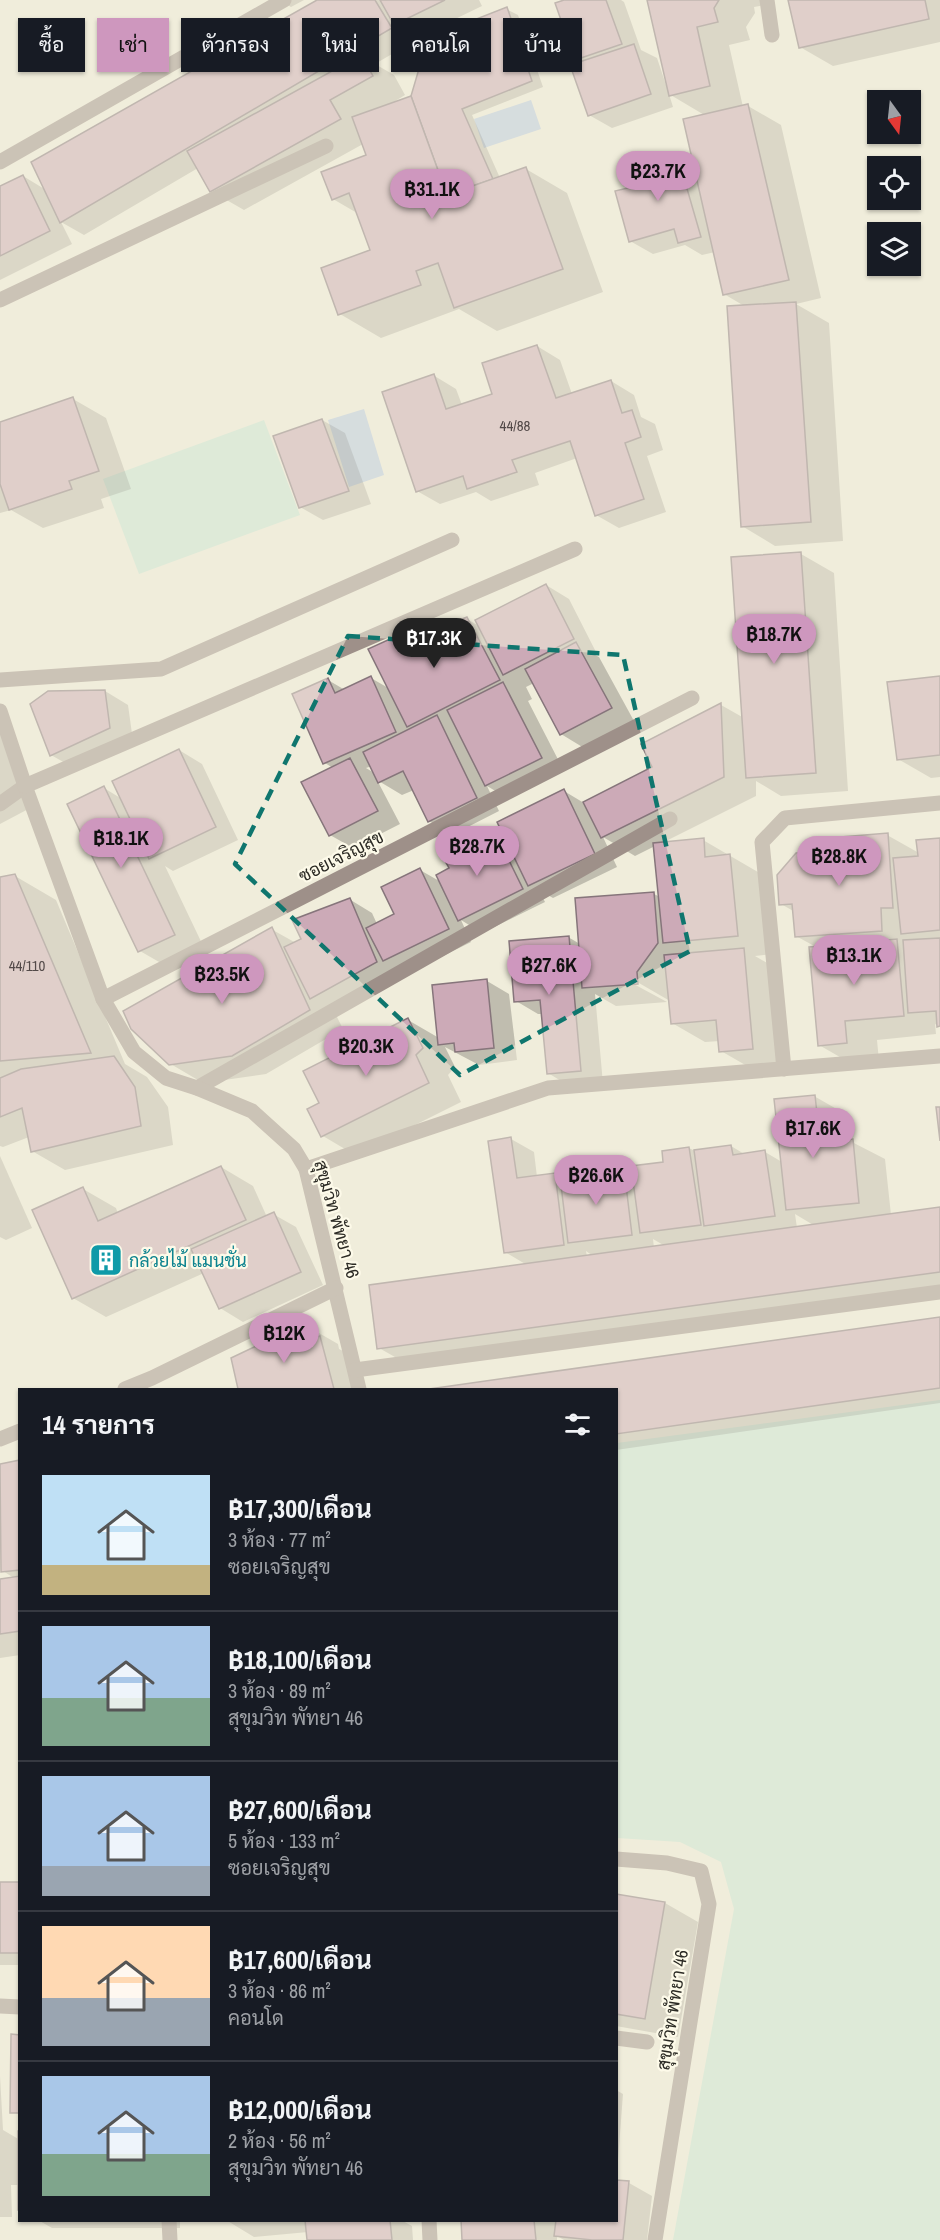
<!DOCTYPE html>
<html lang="th">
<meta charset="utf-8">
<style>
body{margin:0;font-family:"Archivo Narrow",Sarabun,sans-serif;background:#242831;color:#f1f3f6;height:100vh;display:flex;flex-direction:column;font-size:22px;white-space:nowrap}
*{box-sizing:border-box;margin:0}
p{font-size:20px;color:#9ea1a6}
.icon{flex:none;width:33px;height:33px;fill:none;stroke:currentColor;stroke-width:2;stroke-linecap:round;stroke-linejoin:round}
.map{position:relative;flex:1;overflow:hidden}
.sheet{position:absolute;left:18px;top:1388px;width:600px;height:834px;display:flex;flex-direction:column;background:#171b24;border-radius:0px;box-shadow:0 2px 4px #0004}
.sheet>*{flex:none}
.banner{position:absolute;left:18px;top:18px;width:600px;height:54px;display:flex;gap:12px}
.needle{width:39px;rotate:165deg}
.tools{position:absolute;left:867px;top:90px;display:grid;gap:12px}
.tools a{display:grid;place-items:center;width:54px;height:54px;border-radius:0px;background:#171b24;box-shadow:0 2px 4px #0004;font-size:30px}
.price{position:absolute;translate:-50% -51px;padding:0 14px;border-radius:21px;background:#ce97be;color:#111;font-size:20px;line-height:39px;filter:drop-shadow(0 2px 3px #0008)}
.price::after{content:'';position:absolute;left:50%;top:36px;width:18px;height:14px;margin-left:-9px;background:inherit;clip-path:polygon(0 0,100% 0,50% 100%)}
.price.selected{background:#222;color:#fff}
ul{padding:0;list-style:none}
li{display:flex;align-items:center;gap:18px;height:150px;padding:0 24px}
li+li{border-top:2px solid #363941}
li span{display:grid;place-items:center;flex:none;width:168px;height:120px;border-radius:0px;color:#555}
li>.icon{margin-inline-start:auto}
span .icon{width:72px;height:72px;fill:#fffc;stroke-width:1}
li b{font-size:26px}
h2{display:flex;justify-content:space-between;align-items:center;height:72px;padding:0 24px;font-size:26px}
.pill{padding:0 21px;border-radius:0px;background:#171b24;box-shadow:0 2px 4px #0004;font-size:21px;line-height:54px}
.pill.selected{background:#ce97be;color:#111}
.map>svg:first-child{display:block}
.green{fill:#c7e6d6}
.water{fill:#b5c9e3}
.shadow{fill:#0003;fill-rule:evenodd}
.building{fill:#ccaab7;stroke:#86757b;stroke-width:1.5}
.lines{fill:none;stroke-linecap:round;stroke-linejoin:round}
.lane{stroke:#9e9089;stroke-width:15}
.street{stroke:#9e9089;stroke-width:15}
.marked{fill:none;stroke:#0f766e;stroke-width:4.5;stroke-dasharray:12 8;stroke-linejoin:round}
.labels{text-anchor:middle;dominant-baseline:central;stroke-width:4.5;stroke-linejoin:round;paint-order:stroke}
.number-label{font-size:15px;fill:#534a49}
.street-label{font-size:18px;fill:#2b2a24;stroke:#fdfae9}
.culture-label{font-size:18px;fill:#0d838f;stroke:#fdfae9;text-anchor:start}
</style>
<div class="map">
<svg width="940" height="2240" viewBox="0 0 940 2240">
<rect width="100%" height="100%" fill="#f0eddb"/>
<g class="green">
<path d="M 264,420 L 300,515 L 139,574 L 103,479 Z"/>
<path d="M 940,1400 L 940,2240 L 673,2240 L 734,1909 L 721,1862 L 680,1842 L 617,1838 L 617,1443 Z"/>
</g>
<g class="water">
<path d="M 531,100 L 541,129 L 484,148 L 474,119 Z"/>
<path d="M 364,409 L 384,475 L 349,487 L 328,420 Z"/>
</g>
<g class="shadow">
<path d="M 279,0 L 304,0 L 291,7 Z"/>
<path d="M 320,0 L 479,0 L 482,6 L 418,37 L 407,31 L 414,41 L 375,64 L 394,75 L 405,95 L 392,103 L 392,104 L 413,97 L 506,9 L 518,15 L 543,87 L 472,115 L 500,178 L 526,169 L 567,193 L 603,292 L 497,331 L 459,309 L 381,338 L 340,314 L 372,251 L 357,213 L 333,199 L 368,156 L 363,144 L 244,210 L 211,191 L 198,168 L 84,235 L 61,222 L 72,244 L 0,280 L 0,187 L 23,176 L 46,190 Z"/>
<path d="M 569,0 L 621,0 L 624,2 L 641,50 L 657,58 L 666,85 L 668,85 L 648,0 L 769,0 L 770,4 L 754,7 L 755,13 L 746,27 L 750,40 L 729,45 L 743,107 L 748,106 L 781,125 L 821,298 L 796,304 L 829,323 L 843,541 L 775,546 L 742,526 L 746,307 L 724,294 L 715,252 L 702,255 L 685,245 L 653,254 L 630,241 L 633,188 L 677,156 L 695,166 L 706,116 L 669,94 L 673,107 L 612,128 L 589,115 L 583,62 L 576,59 Z"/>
<path d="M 790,0 L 940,0 L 940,42 L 833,66 L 800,47 Z"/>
<path d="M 537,346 L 560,360 L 572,394 L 611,381 L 634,395 L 641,417 L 655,424 L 663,450 L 647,456 L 666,512 L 619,528 L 596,515 L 577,458 L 535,473 L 539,485 L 491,501 L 476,492 L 440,504 L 417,491 L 433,375 L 456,389 L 462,405 L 494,395 Z"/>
<path d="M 73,399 L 106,418 L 131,489 L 101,499 L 104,508 L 43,528 L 11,510 L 0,513 L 0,424 Z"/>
<path d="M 322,420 L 345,433 L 371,504 L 323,520 L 300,507 Z"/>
<path d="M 801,554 L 834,573 L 848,791 L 781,796 L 756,781 L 756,796 L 660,844 L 703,840 L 763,875 L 771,954 L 755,956 L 776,968 L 786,1067 L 754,1070 L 721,1051 L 720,1041 L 705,1042 L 672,1023 L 670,1001 L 632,979 L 630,982 L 667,1002 L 616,1006 L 595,994 L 603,1084 L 571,1087 L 548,1073 L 543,1014 L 538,1014 L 516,1001 L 568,937 L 580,944 L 654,894 L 660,897 L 655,846 L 635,856 L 603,837 L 617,867 L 553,898 L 539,890 L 545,902 L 482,933 L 461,920 L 471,942 L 407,974 L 395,967 L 399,976 L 334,1011 L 343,1029 L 266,1074 L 203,1083 L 169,1063 L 271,929 L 296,943 L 349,899 L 372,913 L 377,924 L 396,915 L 420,870 L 441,882 L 468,840 L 482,848 L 498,839 L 511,847 L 564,791 L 584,803 L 654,768 L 643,745 L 721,705 L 744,718 L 733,558 Z"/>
<path d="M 546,585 L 569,599 L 596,652 L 593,654 L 599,657 L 634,721 L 584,748 L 561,734 L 534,683 L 526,687 L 532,699 L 528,701 L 564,771 L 509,799 L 487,786 L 499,811 L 452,835 L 429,821 L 414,790 L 402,795 L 377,780 L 400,824 L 353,848 L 330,835 L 333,768 L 325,763 L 328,680 L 345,690 L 371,678 L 390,689 L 401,636 L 410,642 L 467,619 L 479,626 ZM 372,766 L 376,774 L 366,768 Z"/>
<path d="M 940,677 L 940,777 L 931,778 L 898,759 Z"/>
<path d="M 105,691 L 128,705 L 133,741 L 74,768 L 51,755 Z"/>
<path d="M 0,714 L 34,806 L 0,824 Z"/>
<path d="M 179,750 L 202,764 L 238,840 L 173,871 L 165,866 L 207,954 L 173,970 L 140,951 L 104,788 L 122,799 Z"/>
<path d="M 887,835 L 919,853 L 940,839 L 940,1027 L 935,1024 L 936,1034 L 877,1040 L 879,1061 L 852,1064 L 819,1045 L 816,947 L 796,936 L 795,912 L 781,904 L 844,851 Z"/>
<path d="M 15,876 L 56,900 L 125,1064 L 147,1077 L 168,1107 L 173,1145 L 65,1170 L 32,1151 L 29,1137 L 3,1147 L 0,1146 L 0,878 Z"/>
<path d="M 487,981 L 509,994 L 517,1060 L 479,1065 L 445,1047 L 455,1067 L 448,1075 L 461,1102 L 355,1155 L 323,1136 L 309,1109 L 321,1103 L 408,1020 L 439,1038 Z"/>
<path d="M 814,1096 L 847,1115 L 850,1141 L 885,1159 L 891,1215 L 940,1209 L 940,1288 L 402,1361 L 379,1348 L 527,1265 L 505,1252 L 511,1139 L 534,1152 L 537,1177 L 554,1174 L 561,1178 L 623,1171 L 634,1177 L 664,1163 L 689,1148 L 695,1151 L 731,1146 L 746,1155 L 765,1152 L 782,1162 ZM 795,1214 L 815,1226 L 797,1228 ZM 653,1239 L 665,1246 L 654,1248 ZM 586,1251 L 593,1256 L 587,1257 Z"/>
<path d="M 0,1156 L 32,1228 L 6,1240 L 0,1237 Z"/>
<path d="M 221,1167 L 253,1186 L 267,1217 L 273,1214 L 296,1227 L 323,1285 L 243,1322 L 220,1308 L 204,1273 L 106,1317 L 73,1298 L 83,1189 L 116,1208 L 118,1214 Z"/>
<path d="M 940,1319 L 940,1403 L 616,1450 L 616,1389 L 440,1389 Z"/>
<path d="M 305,1325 L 338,1344 L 339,1349 L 353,1356 L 361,1389 L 240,1389 Z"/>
<path d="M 20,1462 L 20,1655 L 0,1658 L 0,1580 L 14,1578 L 3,1571 L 0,1541 L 0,1465 Z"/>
<rect x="0" y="1883" width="20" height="82"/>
<path d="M 616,1895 L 665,1903 L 698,1922 L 678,2037 L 616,2026 Z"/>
<path d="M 0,2076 L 3,2130 L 20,2140 L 19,2185 L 11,2185 L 12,2217 L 0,2217 Z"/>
<path d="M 616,2090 L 623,2094 L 617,2173 L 616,2173 Z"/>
<path d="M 616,2181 L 629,2183 L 652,2196 L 647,2240 L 564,2240 L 557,2236 L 557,2240 L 465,2240 L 462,2220 L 554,2220 L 557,2222 L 557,2220 L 616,2220 Z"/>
<path d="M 38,2220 L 180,2220 L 180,2228 L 52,2228 Z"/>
<path d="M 226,2220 L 401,2220 L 412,2226 L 413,2240 L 309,2240 L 308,2232 L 254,2237 Z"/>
</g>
<g class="building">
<path d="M 317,0 L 375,0 L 392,28 L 60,223 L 31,162 Z"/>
<path d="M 380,0 L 445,0 L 394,25 Z"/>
<path d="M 564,0 L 606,0 L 622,44 L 575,60 L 555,3 Z"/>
<path d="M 647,0 L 719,0 L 714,8 L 718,22 L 697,27 L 710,86 L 669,96 Z"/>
<path d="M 788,0 L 925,0 L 929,19 L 799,48 Z"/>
<path d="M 507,7 L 532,81 L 462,109 L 493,179 L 447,195 L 411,96 L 428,38 Z"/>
<path d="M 634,44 L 651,94 L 588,116 L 570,65 Z"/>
<path d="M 361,55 L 373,76 L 330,100 L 341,119 L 210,192 L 187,151 Z"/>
<path d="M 411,96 L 447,195 L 526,167 L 563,269 L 454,308 L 438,263 L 416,271 L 421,285 L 338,315 L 321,268 L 370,250 L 349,193 L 332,200 L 321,172 L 366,155 L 352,117 Z"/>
<path d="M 748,104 L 789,280 L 723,295 L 683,119 Z"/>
<path d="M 677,154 L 701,237 L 678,243 L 674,229 L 629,242 L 615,191 L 632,187 L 627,168 Z"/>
<path d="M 23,175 L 50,231 L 0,256 L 0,186 Z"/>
<path d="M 796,302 L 811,522 L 741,527 L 727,306 Z"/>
<path d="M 537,345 L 556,398 L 611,380 L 622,413 L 632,410 L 641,437 L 625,443 L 644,499 L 595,516 L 570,441 L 512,460 L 517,472 L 467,489 L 463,476 L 416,492 L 382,392 L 434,374 L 446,409 L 492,394 L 482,363 Z"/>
<path d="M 73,397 L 99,471 L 69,481 L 72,489 L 9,510 L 0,484 L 0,422 Z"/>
<path d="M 322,419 L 349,491 L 299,508 L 273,436 Z"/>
<path d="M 801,552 L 816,773 L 746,778 L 731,557 Z"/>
<path d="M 546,584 L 574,639 L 503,675 L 475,620 Z"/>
<path d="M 467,617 L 500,680 L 407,727 L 368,649 L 401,634 L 404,642 Z"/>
<path d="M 576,642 L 612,708 L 560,735 L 525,669 Z"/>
<path d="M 371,676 L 396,732 L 323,764 L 292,694 L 328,678 L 335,693 Z"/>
<path d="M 940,676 L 940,755 L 897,760 L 887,682 Z"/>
<path d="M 503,682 L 542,758 L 485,786 L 447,710 Z"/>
<path d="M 105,690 L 110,728 L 50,756 L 30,704 L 48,691 Z"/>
<path d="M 721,703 L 724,777 L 601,838 L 583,802 L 652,767 L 641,744 Z"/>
<path d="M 437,715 L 477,798 L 428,822 L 403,771 L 378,783 L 363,752 Z"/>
<path d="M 179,749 L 216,827 L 149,859 L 112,781 Z"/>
<path d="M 350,758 L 378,811 L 329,836 L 301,782 Z"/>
<path d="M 104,786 L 175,935 L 138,952 L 67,804 Z"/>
<path d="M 564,789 L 595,854 L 528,886 L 497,822 Z"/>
<path d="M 888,833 L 893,908 L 881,908 L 882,931 L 795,937 L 792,904 L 779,905 L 777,875 L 796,853 L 842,849 L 841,837 Z"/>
<path d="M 468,838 L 474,850 L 498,838 L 523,889 L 458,921 L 436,875 L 449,868 L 440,852 Z"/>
<path d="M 704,838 L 705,857 L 730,854 L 738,936 L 663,943 L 653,843 Z"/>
<path d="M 940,838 L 940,930 L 901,934 L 893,858 L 918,856 L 916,840 Z"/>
<path d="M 420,868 L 449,929 L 383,961 L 366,928 L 394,914 L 381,887 Z"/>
<path d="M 15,874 L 91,1053 L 0,1061 L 0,877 Z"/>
<path d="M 654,892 L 658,943 L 637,972 L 638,984 L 582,988 L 575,898 Z"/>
<path d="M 350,898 L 377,962 L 310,999 L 284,947 L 301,939 L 292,920 Z"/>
<path d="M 272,927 L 310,1010 L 232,1056 L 169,1065 L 131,1029 L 123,1011 Z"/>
<path d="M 569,936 L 581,1071 L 547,1074 L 540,1000 L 514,1002 L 509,941 Z"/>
<path d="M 940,938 L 940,1026 L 937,1027 L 936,1011 L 908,1013 L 903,940 Z"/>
<path d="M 897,939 L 904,1016 L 845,1021 L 847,1043 L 818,1046 L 809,947 Z"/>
<path d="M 744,948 L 753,1049 L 719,1052 L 716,1020 L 671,1024 L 664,955 Z"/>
<path d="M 487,979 L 494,1048 L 455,1052 L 454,1043 L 438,1045 L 432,985 Z"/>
<path d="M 408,1018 L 423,1048 L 416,1055 L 429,1083 L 321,1137 L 307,1109 L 319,1103 L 303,1071 Z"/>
<path d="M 114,1056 L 135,1087 L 141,1126 L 31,1152 L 22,1108 L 0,1117 L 0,1078 L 21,1069 Z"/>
<path d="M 815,1095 L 820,1142 L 853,1139 L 859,1203 L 786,1210 L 774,1099 Z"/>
<path d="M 936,1107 L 940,1107 L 940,1141 Z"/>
<path d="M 511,1137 L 517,1178 L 555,1173 L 564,1245 L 504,1253 L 488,1141 Z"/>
<path d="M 731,1145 L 733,1155 L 765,1150 L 775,1216 L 704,1226 L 694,1150 Z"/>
<path d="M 689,1147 L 701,1225 L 640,1233 L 631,1166 L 663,1162 L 662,1151 Z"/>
<path d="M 221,1166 L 246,1220 L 72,1299 L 32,1210 L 83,1187 L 98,1221 Z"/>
<path d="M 624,1169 L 632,1235 L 568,1243 L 560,1177 Z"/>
<path d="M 940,1207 L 940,1272 L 377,1349 L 369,1285 Z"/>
<path d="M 274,1212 L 301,1272 L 219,1309 L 191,1249 Z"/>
<path d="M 940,1317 L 940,1388 L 616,1434 L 616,1389 L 429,1389 Z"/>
<path d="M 305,1323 L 310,1339 L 320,1336 L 334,1389 L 238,1389 L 231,1358 Z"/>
<path d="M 20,1460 L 20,1570 L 1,1572 L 0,1464 Z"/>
<path d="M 20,1576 L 20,1631 L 0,1634 L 0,1579 Z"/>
<rect x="0" y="1882" width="20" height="71"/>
<path d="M 616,1894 L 665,1902 L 645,2019 L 616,2014 Z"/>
<path d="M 11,2034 L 20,2035 L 20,2113 L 10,2113 Z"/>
<rect x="18" y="2131" width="2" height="79"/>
<path d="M 616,2180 L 629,2181 L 623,2240 L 592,2240 L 554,2236 L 556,2220 L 616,2220 Z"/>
<path d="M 305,2220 L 390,2220 L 392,2240 L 307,2240 Z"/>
<path d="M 461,2220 L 534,2220 L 536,2240 L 462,2240 Z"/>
</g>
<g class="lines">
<g class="lane">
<path d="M 0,300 L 326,146"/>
<path d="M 0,680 L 161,669 L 452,540"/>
<path d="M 0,804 L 25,786"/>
<path d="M 784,1069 L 762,842 L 785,818 L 940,803"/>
<path d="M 197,1088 L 670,819"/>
<path d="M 306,1169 L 548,1088 L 940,1056"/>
</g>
<g class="street">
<path d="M 767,0 L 772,35"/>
<path d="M 0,162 L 284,0"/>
<path d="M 0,711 L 25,786 L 103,999 L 134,1052 L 166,1078 L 197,1088 L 252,1111 L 294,1149 L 306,1169 L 359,1389"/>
<path d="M 25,786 L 575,549"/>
<path d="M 103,999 L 692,698"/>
<path d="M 355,1370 L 940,1292"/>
<path d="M 125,1389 L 152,1378 L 336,1288"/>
<path d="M 0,1439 L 20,1431"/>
<path d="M 616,1859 L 667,1863 L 701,1871 L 709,1904 L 655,2240"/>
<path d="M 0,2006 L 20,2007"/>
<path d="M 616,2038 L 647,2042"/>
<path d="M 169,2220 L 170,2240"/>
<path d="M 429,2220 L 430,2240"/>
</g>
</g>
<path d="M0 0H940V2240H0ZM 348,636 L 623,655 L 690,951 L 460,1075 L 235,864 Z" fill="#f0eddb" fill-opacity=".55" fill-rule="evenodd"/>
<path class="marked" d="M 348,636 L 623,655 L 690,951 L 460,1075 L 235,864 Z"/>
<defs>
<symbol id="building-square" viewBox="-11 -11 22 22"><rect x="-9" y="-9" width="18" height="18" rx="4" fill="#0f9aa8" stroke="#fdfae9"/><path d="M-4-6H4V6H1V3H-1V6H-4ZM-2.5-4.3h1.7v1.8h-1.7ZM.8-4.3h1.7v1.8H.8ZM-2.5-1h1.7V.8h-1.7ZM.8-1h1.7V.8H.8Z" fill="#fff"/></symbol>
</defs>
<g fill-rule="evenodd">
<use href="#building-square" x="87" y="1241" width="38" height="38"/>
</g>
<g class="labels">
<g class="number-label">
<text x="515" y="425">44/88</text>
<text x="27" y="965">44/110</text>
</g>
<g class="street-label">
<text transform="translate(341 856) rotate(-27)">ซอยเจริญสุข</text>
<text transform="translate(337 1219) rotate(74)">สุขุมวิท พัทยา 46</text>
<text transform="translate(672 2010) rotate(-81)">สุขุมวิท พัทยา 46</text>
</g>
<g class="culture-label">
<text x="129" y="1260">กล้วยไม้ แมนชั่น</text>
</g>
</g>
</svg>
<div class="tools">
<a><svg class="needle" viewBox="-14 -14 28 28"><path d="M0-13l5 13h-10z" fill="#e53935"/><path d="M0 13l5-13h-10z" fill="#9ea1a6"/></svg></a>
<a><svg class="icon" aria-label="locate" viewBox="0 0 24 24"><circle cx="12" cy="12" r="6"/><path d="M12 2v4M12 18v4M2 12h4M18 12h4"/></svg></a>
<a><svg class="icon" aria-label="layers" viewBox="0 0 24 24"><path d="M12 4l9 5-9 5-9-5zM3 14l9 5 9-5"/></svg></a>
</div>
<b class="price" style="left:658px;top:202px">฿23.7K</b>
<b class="price" style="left:432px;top:220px">฿31.1K</b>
<b class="price" style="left:774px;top:665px">฿18.7K</b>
<b class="price selected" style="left:434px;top:669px">฿17.3K</b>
<b class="price" style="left:121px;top:869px">฿18.1K</b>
<b class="price" style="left:477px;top:877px">฿28.7K</b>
<b class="price" style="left:839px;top:887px">฿28.8K</b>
<b class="price" style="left:854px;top:986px">฿13.1K</b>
<b class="price" style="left:549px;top:996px">฿27.6K</b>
<b class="price" style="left:222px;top:1005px">฿23.5K</b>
<b class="price" style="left:366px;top:1077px">฿20.3K</b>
<b class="price" style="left:813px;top:1159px">฿17.6K</b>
<b class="price" style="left:596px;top:1206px">฿26.6K</b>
<b class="price" style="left:284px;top:1364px">฿12K</b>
<div class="banner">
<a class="pill">ซื้อ</a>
<a class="pill selected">เช่า</a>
<a class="pill">ตัวกรอง</a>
<a class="pill">ใหม่</a>
<a class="pill">คอนโด</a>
<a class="pill">บ้าน</a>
</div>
<section class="sheet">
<h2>14 รายการ<svg class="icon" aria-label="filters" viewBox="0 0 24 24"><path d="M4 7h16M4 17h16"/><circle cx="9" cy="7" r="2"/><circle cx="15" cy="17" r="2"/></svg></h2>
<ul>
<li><span style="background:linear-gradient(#bfe0f5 75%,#c2b280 0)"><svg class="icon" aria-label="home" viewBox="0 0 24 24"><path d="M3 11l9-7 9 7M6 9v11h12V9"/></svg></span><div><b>฿17,300/เดือน</b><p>3 ห้อง · 77 m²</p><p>ซอยเจริญสุข</p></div></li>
<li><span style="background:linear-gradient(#a9c7e8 60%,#7fa58c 0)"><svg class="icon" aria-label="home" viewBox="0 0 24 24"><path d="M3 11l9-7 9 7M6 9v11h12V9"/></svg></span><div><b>฿18,100/เดือน</b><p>3 ห้อง · 89 m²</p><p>สุขุมวิท พัทยา 46</p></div></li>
<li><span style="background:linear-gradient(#a9c7e8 75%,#9aa5b1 0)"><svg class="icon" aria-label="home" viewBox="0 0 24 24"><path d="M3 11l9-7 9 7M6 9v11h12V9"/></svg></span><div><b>฿27,600/เดือน</b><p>5 ห้อง · 133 m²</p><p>ซอยเจริญสุข</p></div></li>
<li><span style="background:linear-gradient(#ffd9b3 60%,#9aa5b1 0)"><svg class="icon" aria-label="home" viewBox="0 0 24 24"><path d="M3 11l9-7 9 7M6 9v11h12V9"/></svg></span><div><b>฿17,600/เดือน</b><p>3 ห้อง · 86 m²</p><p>คอนโด</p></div></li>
<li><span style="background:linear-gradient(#a9c7e8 65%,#7fa58c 0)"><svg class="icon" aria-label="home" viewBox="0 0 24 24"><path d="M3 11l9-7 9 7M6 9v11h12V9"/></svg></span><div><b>฿12,000/เดือน</b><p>2 ห้อง · 56 m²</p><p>สุขุมวิท พัทยา 46</p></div></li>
</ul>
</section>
</div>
